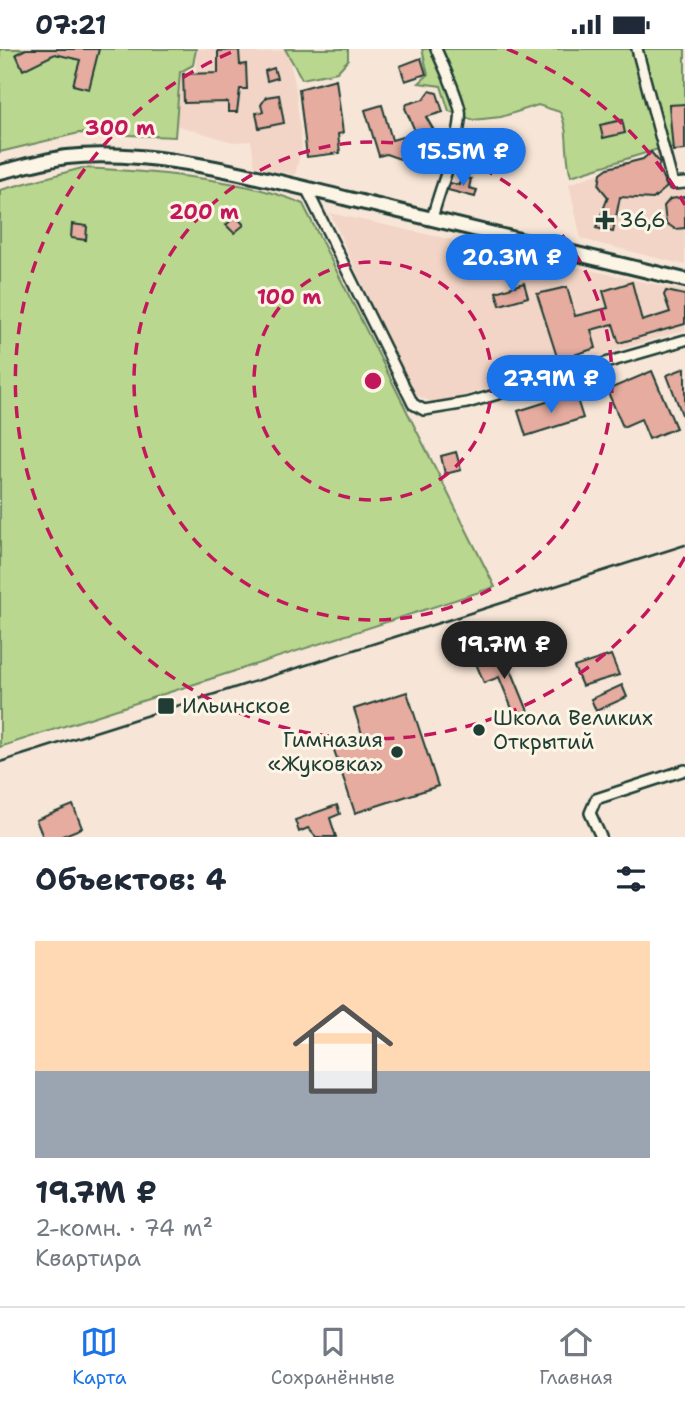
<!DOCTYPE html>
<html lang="ru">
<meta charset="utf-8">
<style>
body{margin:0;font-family:"Shantell Sans",sans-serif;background:#f6f6f7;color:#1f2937;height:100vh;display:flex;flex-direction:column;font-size:26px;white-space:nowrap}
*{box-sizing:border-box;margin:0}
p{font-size:23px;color:#747a83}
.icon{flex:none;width:38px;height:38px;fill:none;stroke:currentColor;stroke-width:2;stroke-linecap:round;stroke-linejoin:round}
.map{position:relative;height:788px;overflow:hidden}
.drawer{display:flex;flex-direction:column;background:#fff;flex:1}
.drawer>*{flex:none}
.price{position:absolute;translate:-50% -60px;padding:0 16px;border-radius:24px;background:#1a73e8;color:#fff;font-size:23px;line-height:46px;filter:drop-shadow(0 2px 4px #0008)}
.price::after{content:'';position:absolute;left:50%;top:42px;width:21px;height:16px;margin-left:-10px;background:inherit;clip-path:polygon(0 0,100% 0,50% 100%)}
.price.selected{background:#222;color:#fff}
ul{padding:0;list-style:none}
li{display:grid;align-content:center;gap:14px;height:371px;padding:0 35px}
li+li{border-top:2px solid #e0e1e3}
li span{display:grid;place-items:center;height:217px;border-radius:0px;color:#555}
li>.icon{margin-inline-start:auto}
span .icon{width:126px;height:126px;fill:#fffc;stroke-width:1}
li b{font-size:30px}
h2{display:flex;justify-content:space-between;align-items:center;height:84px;padding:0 35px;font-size:30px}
.status{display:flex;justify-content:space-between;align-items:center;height:49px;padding:0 35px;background:#fff;direction:ltr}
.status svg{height:19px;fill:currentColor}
.dock{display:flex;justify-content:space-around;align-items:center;height:98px;border-top:2px solid #e0e1e3;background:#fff;font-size:19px;color:#747a83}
.dock a{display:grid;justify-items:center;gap:4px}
.dock .selected{color:#1a73e8}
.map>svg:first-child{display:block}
.built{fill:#f2d5c6}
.green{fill:#bad78f;stroke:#6c8a62;stroke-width:2}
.building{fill:#e5ac9f;stroke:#1f3d34;stroke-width:2}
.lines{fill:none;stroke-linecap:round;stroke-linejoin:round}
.minor-casing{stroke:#1f3d34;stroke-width:14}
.secondary-casing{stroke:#1f3d34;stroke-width:18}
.minor{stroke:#fcf5e5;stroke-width:9}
.secondary{stroke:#fcf5e5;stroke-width:12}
.rail{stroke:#1f3d34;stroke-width:2.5}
.ring{fill:none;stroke:#c2185b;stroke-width:3.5;stroke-dasharray:12 9}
.poi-dot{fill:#1f3d34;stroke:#fcf5e5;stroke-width:2.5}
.labels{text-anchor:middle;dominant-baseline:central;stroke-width:6;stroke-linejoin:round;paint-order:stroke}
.poi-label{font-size:21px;fill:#1f3d34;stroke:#fcf5e5;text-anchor:start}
.centre{fill:#c2185b;stroke:#fcf5e5;stroke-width:3.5}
.ring-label{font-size:21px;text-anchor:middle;font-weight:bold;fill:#c2185b;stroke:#fcf5e5;stroke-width:6;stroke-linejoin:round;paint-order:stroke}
</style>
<div class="status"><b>07:21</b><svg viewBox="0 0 49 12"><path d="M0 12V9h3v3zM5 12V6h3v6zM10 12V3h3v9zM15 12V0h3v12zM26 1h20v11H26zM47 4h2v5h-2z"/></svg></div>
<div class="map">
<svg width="685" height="788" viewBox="0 0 685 788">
<rect width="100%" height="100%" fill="#f7e6d7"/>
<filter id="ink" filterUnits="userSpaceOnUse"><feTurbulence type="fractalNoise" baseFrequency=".0143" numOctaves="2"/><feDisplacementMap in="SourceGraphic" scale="14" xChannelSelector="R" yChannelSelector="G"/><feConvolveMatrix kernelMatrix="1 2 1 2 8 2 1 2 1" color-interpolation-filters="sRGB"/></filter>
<g filter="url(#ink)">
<g class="built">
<path d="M 196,0 L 255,0 L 258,5 L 287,0 L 295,34 L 302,98 L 295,126 L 255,117 L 251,92 L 232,93 L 172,75 L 175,23 L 196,22 Z"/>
<path d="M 662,102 L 671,141 L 685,140 L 685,216 L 581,190 L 569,135 Z"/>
<path d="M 330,164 L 685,242 L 685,281 L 435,355 L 412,344 Z"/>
</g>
<g class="green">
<path d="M 0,0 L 196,0 L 193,16 L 180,23 L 175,88 L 79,84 L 0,103 Z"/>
<path d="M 285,0 L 348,0 L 348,11 L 337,23 L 302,30 Z"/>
<path d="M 422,0 L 685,0 L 685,98 L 655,101 L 571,127 C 564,104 570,83 560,63 L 538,56 L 501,68 L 473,71 L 449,62 L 441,37 L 419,34 L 428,26 Z"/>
<path d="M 82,119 C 146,122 246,129 303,155 L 495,538 L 0,698 L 0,141 Z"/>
</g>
<g class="building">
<path d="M 26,0 L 99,0 L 89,40 L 73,36 L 80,11 L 55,5 L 23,21 L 16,5 Z"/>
<path d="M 239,1 L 240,16 L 246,15 L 247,40 L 240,40 L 237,63 L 228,63 L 228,53 L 184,54 L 183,25 L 218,24 L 218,2 Z"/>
<path d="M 421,9 L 426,25 L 405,32 L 400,17 Z"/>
<path d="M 274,19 L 277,29 L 267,32 L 265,22 Z"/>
<path d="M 336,30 L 343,84 L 338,85 L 340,104 L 307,108 L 299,40 Z"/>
<path d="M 430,42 L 437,44 L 443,63 L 426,68 L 436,85 L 432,98 L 400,110 L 386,105 L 379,107 L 365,61 L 382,56 L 392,91 L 416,84 L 405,59 L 407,55 L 424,50 Z"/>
<path d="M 279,46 L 284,74 L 259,79 L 256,64 L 263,63 L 261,56 L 266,48 Z"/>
<path d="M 685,55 L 685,101 L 673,102 L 669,56 Z"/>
<path d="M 622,71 L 625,84 L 603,89 L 600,76 Z"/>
<path d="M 651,103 L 660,114 L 658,118 L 667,138 L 653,150 L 620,148 L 613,183 L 596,179 L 608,148 L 599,137 L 601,124 L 608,119 L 643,110 Z"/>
<path d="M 461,128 L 471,130 L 469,139 L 477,141 L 475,148 L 448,141 L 450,134 L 459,136 Z"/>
<path d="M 685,148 L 685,179 L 675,180 L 666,174 L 664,157 L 670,150 Z"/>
<path d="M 236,167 L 244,176 L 234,184 L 226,176 Z"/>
<path d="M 72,175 L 87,177 L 86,191 L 71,189 Z"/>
<path d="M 632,233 L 642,272 L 670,263 L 664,246 L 666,242 L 685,246 L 685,275 L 619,294 L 613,275 L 591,281 L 596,299 L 558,311 L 537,245 L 567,238 L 575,267 L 608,259 L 603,242 Z"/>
<path d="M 524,234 L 528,248 L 500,256 L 496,243 Z"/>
<path d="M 685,319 L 685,371 L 684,371 L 667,326 Z"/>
<path d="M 652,322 L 676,379 L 649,390 L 641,370 L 623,378 L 607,341 Z"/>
<path d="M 575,344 L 583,369 L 526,387 L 518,362 Z"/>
<path d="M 456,403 L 461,421 L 445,425 L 441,407 Z"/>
<path d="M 503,601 L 530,667 L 517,672 L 499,628 L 484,634 L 475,612 Z"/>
<path d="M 611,606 L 619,626 L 582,637 L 574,618 Z"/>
<path d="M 622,636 L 627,648 L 596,662 L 591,650 Z"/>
<path d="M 407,643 L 438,737 L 355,764 L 333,698 L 363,688 L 354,660 Z"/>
<path d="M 73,756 L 82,779 L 60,788 L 43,788 L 36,771 Z"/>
<path d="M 337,756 L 340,765 L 330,769 L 336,788 L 316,788 L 308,779 L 299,783 L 295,771 Z"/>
</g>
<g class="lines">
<defs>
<g id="minor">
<path d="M 637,0 L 673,135 L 685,134"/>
<path d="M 307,141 L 413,355 L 424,361 L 467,354 L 685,291"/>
<path d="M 432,170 C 438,143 464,82 460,61 C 455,40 444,19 436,0"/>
<path d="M 601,788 L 590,764 L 596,750 L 685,721"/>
</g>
<path id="secondary" d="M 0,123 C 22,118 45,111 67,108 C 160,98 280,134 370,155 C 475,180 580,206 685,231"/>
</defs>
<use href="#minor" class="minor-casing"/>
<use href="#secondary" class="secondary-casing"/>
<use href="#minor" class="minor"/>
<use href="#secondary" class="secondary"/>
<path class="rail" d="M 0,713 L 685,496"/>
</g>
</g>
<g class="ring">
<circle cx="373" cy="332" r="119"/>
<circle cx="373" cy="332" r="239"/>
<path d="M685 508A358 358 0 1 1 239 0M507 0A358 358 0 0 1 685 156"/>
</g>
<g class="poi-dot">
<path d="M601.5 160.5h7v7h7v7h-7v7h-7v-7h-7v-7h7z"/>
<rect x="157" y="648" width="18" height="18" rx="3.5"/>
<circle cx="479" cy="681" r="7"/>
<circle cx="397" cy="703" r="7"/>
</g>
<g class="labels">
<g class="poi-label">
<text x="619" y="171">36,6</text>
<text x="182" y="657">Ильинское</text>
<text x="493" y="669">Школа Великих<tspan x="493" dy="24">Открытий</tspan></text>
<text x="383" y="691" text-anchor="end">Гимназия<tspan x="383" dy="24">«Жуковка»</tspan></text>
</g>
</g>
<circle cx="373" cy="332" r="10" class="centre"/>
<g class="ring-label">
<text x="120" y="86">300 m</text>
<text x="204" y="170">200 m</text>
<text x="289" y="255">100 m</text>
</g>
</svg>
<b class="price" style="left:463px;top:139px">15.5M ₽</b>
<b class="price" style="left:512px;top:245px">20.3M ₽</b>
<b class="price" style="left:551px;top:366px">27.9M ₽</b>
<b class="price selected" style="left:504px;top:632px">19.7M ₽</b>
</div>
<section class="drawer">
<h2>Объектов: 4<svg class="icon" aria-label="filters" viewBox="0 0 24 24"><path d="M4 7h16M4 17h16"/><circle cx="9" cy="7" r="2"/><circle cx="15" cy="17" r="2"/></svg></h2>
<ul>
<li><span style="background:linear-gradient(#ffd9b3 60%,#9aa5b1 0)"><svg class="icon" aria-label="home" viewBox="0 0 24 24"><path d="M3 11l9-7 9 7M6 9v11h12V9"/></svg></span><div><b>19.7M ₽</b><p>2-комн. · 74 m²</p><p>Квартира</p></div></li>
</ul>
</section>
<nav class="dock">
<a class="selected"><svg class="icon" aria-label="map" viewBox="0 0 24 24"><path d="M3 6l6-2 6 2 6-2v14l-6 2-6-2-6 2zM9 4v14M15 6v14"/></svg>Карта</a>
<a><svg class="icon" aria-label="saved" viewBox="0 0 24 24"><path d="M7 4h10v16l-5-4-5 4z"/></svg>Сохранённые</a>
<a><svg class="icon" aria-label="home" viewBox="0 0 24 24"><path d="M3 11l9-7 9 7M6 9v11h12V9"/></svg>Главная</a>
</nav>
